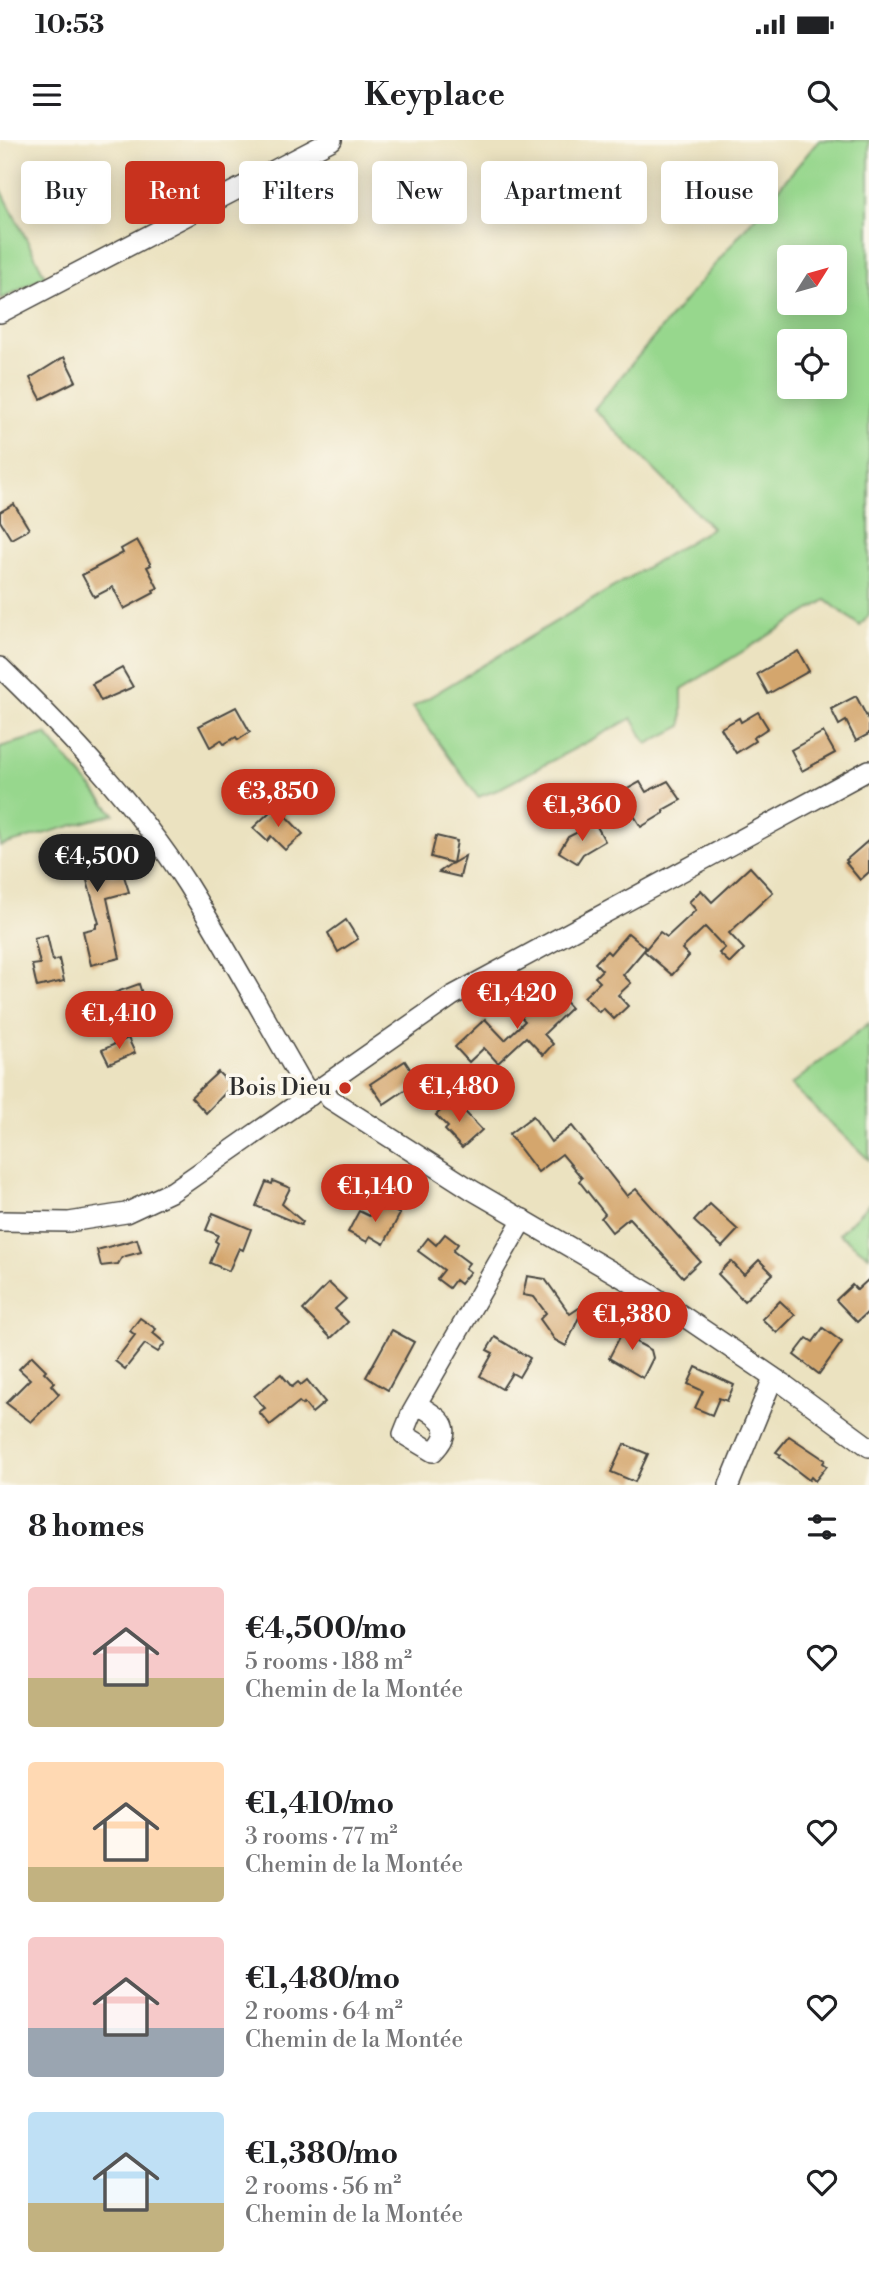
<!DOCTYPE html>
<meta charset="utf-8">
<style>
body{margin:0;font-family:"Libre Bodoni",serif;background:#f6f6f6;color:#202124;height:100vh;display:flex;flex-direction:column;font-size:26px;white-space:nowrap}
*{box-sizing:border-box;margin:0}
p{font-size:23px;color:#757577}
.icon{flex:none;width:38px;height:38px;fill:none;stroke:currentColor;stroke-width:2;stroke-linecap:round;stroke-linejoin:round}
.map{position:relative;height:1345px;overflow:hidden}
.drawer{display:flex;flex-direction:column;background:#fff;flex:1}
.drawer>*{flex:none}
.guide{position:absolute;left:21px;top:21px;width:828px;height:63px;display:flex;gap:14px}
.needle{width:46px;rotate:53deg}
.buttons{position:absolute;left:777px;top:105px;display:grid;gap:14px}
.buttons a{display:grid;place-items:center;width:70px;height:70px;border-radius:7px;background:#fff;box-shadow:0 4px 18px #0003;font-size:35px}
.price{position:absolute;translate:-50% -60px;padding:0 16px;border-radius:24px;background:#c8321e;color:#fff;font-size:23px;line-height:46px;filter:drop-shadow(0 2px 4px #0008)}
.price::after{content:'';position:absolute;left:50%;top:42px;width:21px;height:16px;margin-left:-10px;background:inherit;clip-path:polygon(0 0,100% 0,50% 100%)}
.price.active{background:#222;color:#fff}
ul{padding:0;list-style:none}
li{display:flex;align-items:center;gap:21px;height:175px;padding:0 28px}
li span{display:grid;place-items:center;flex:none;width:196px;height:140px;border-radius:7px;color:#555}
li>.icon{margin-inline-start:auto}
span .icon{width:84px;height:84px;fill:#fffc;stroke-width:1}
li b{font-size:30px}
h2{display:flex;justify-content:space-between;align-items:center;height:84px;padding:0 28px;font-size:30px}
.tag{padding:0 24px;border-radius:7px;background:#fff;box-shadow:0 4px 18px #0003;font-size:24px;line-height:63px}
.tag.active{background:#c8321e;color:#fff}
.status{display:flex;justify-content:space-between;align-items:center;height:49px;padding:0 35px;background:#fff;direction:ltr}
.status svg{height:19px;fill:currentColor}
header{display:flex;justify-content:space-between;align-items:center;height:91px;padding:0 28px;background:#fff;font-size:32px;font-weight:700}
.map>svg:first-child{display:block}
.green{fill:#97d78d;stroke:#61815c;stroke-width:2;fill-rule:evenodd}
.building{fill:#d4a66d}
.lines{fill:none;stroke-linecap:round;stroke-linejoin:round}
.minor-casing{stroke:#484641;stroke-width:22}
.minor{stroke:#fff;stroke-width:19}
.poi-dot{fill:#c8321e;stroke:#fbf7ec;stroke-width:2.5}
.labels{text-anchor:middle;dominant-baseline:central;stroke-width:7;stroke-linejoin:round;paint-order:stroke}
.poi-label{font-size:23px;fill:#2b2b2b;stroke:#fbf7ec;text-anchor:end}
</style>
<div class="status"><b>10:53</b><svg viewBox="0 0 49 12"><path d="M0 12V9h3v3zM5 12V6h3v6zM10 12V3h3v9zM15 12V0h3v12zM26 1h20v11H26zM47 4h2v5h-2z"/></svg></div>
<header><svg class="icon" aria-label="menu" viewBox="0 0 24 24"><path d="M4 6h16M4 12h16M4 18h16"/></svg>Keyplace<svg class="icon" aria-label="search" viewBox="0 0 24 24"><circle cx="10" cy="10" r="6"/><path d="M15 15l6 6"/></svg></header>
<div class="map">
<svg width="869" height="1345" viewBox="0 0 869 1345">
<rect width="100%" height="100%" fill="#fbf7ec"/>
<filter id="ink" filterUnits="userSpaceOnUse"><feTurbulence type="fractalNoise" baseFrequency=".0143" numOctaves="2"/><feDisplacementMap in="SourceGraphic" scale="14" xChannelSelector="R" yChannelSelector="G"/><feConvolveMatrix kernelMatrix="1 2 1 2 8 2 1 2 1" color-interpolation-filters="sRGB"/></filter>
<filter id="wash" filterUnits="userSpaceOnUse"><feTurbulence type="fractalNoise" baseFrequency=".00686" numOctaves="4" result="noise"/><feDisplacementMap in="SourceGraphic" scale="28" xChannelSelector="R" yChannelSelector="G"/><feGaussianBlur stdDeviation="1.57" result="paint"/><feColorMatrix in="noise" values="0 0 0 0 0 0 0 0 0 0 0 0 0 0 0 0 0 1.4 0 .05"/><feComposite in="paint" operator="in"/></filter>
<g filter="url(#wash)">
<rect width="100%" height="100%" fill="#ebe2c0"/>
<g class="green">
<path d="M 819,0 L 869,0 L 869,475 L 860,486 L 826,460 L 682,549 L 682,586 L 647,604 L 632,578 L 497,650 L 478,657 L 413,567 L 712,388 L 594,269 ZM 789,117 L 835,117 L 835,163 L 789,163 ZM 789,201 L 835,201 L 835,247 L 789,247 Z"/>
<path d="M 0,47 L 45,136 L 0,160 Z"/>
<path d="M 46,594 L 114,674 L 0,706 L 0,607 Z"/>
<path d="M 869,883 L 869,1020 L 791,945 Z"/>
<path d="M 869,1064 L 869,1116 L 839,1094 Z"/>
</g>
<g id="blocks">
<g class="building">
<path d="M 64,217 L 76,241 L 41,259 L 30,238 Z"/>
<path d="M 14,364 L 29,389 L 11,399 L 0,381 L 0,372 Z"/>
<path d="M 137,400 L 151,425 L 147,427 L 158,448 L 153,450 L 154,453 L 124,469 L 113,447 L 94,457 L 82,435 L 123,413 L 121,409 Z"/>
<path d="M 798,511 L 809,531 L 768,554 L 757,534 Z"/>
<path d="M 122,528 L 133,547 L 101,561 L 92,544 Z"/>
<path d="M 856,556 L 869,581 L 869,594 L 856,601 L 846,581 L 839,585 L 831,569 Z"/>
<path d="M 236,567 L 250,592 L 238,600 L 236,597 L 224,604 L 221,600 L 210,607 L 199,586 Z"/>
<path d="M 758,572 L 768,588 L 753,598 L 755,601 L 736,613 L 721,588 L 739,578 L 741,582 Z"/>
<path d="M 823,592 L 835,613 L 802,631 L 791,610 Z"/>
<path d="M 668,641 L 681,660 L 663,670 L 664,673 L 641,687 L 620,653 L 640,642 L 646,652 Z"/>
<path d="M 276,666 L 303,694 L 285,710 L 271,696 L 267,701 L 253,688 Z"/>
<path d="M 595,683 L 605,701 L 583,714 L 577,723 L 559,712 L 568,697 Z"/>
<path d="M 90,695 L 91,697 L 100,696 L 110,736 L 123,733 L 129,752 L 107,758 L 120,818 L 91,825 L 83,791 L 96,788 L 96,784 L 99,783 L 81,719 L 64,724 L 58,703 Z"/>
<path d="M 436,696 L 457,701 L 453,723 L 465,716 L 460,737 L 439,732 L 452,723 L 431,717 Z"/>
<path d="M 869,700 L 869,732 L 860,740 L 846,723 L 848,722 L 846,720 Z"/>
<path d="M 750,727 L 773,752 L 729,793 L 744,809 L 730,823 L 719,813 L 725,808 L 705,787 L 682,809 L 689,816 L 672,835 L 644,811 L 660,792 L 667,797 L 696,770 L 689,762 L 701,750 L 712,762 Z"/>
<path d="M 346,780 L 358,799 L 338,812 L 328,793 Z"/>
<path d="M 628,793 L 646,808 L 623,835 L 631,843 L 618,855 L 628,866 L 614,879 L 603,868 L 599,872 L 584,857 L 600,842 L 595,837 L 602,830 L 595,823 L 607,811 L 610,814 Z"/>
<path d="M 47,795 L 53,821 L 59,819 L 64,841 L 37,847 L 32,825 L 40,824 L 34,798 Z"/>
<path d="M 139,844 L 144,860 L 139,863 L 141,867 L 137,869 L 142,884 L 116,894 L 111,879 L 118,876 L 111,854 Z"/>
<path d="M 555,851 L 571,868 L 544,894 L 553,904 L 543,915 L 526,897 L 498,923 L 484,908 L 469,922 L 455,907 L 485,879 L 505,900 L 525,881 L 521,877 L 544,854 L 548,858 Z"/>
<path d="M 128,898 L 135,913 L 109,924 L 102,910 Z"/>
<path d="M 405,921 L 418,941 L 384,964 L 370,944 Z"/>
<path d="M 218,932 L 232,946 L 206,973 L 191,957 Z"/>
<path d="M 453,959 L 482,990 L 462,1008 L 445,990 L 448,987 L 436,975 Z"/>
<path d="M 533,976 L 551,1002 L 572,986 L 627,1056 L 636,1049 L 700,1121 L 683,1137 L 629,1078 L 612,1092 L 601,1078 L 605,1074 L 579,1041 L 582,1038 L 562,1014 L 538,1032 L 509,994 Z"/>
<path d="M 273,1041 L 290,1048 L 282,1064 L 303,1082 L 301,1085 L 256,1066 L 266,1042 L 272,1044 Z"/>
<path d="M 376,1062 L 400,1074 L 384,1104 L 370,1096 L 367,1102 L 348,1092 L 359,1071 L 369,1076 Z"/>
<path d="M 710,1064 L 738,1090 L 722,1107 L 694,1081 Z"/>
<path d="M 213,1073 L 251,1089 L 243,1110 L 239,1108 L 229,1131 L 210,1123 L 218,1103 L 215,1101 L 218,1095 L 206,1090 Z"/>
<path d="M 445,1094 L 458,1104 L 453,1111 L 469,1123 L 465,1128 L 470,1132 L 460,1144 L 455,1140 L 449,1148 L 437,1139 L 444,1130 L 418,1111 L 428,1098 L 436,1105 Z"/>
<path d="M 137,1099 L 141,1112 L 122,1117 L 118,1124 L 101,1126 L 97,1110 Z"/>
<path d="M 759,1120 L 773,1134 L 744,1161 L 718,1134 L 731,1121 L 744,1135 Z"/>
<path d="M 527,1136 L 545,1139 L 570,1174 L 585,1164 L 566,1206 L 555,1200 L 540,1179 L 546,1173 L 534,1157 L 523,1155 Z"/>
<path d="M 869,1139 L 869,1171 L 857,1182 L 836,1160 L 852,1145 L 857,1150 Z"/>
<path d="M 329,1143 L 346,1159 L 335,1169 L 348,1182 L 331,1198 L 303,1170 Z"/>
<path d="M 780,1161 L 795,1175 L 777,1193 L 762,1179 Z"/>
<path d="M 140,1178 L 156,1189 L 153,1193 L 165,1203 L 158,1212 L 145,1204 L 125,1229 L 115,1221 L 135,1195 L 130,1191 Z"/>
<path d="M 627,1183 L 642,1190 L 636,1202 L 651,1210 L 653,1218 L 643,1238 L 609,1218 Z"/>
<path d="M 823,1188 L 842,1202 L 819,1234 L 794,1215 L 807,1198 L 813,1202 Z"/>
<path d="M 392,1190 L 414,1202 L 388,1250 L 366,1237 Z"/>
<path d="M 495,1197 L 530,1218 L 519,1237 L 512,1233 L 502,1249 L 480,1236 L 493,1213 L 487,1210 Z"/>
<path d="M 32,1216 L 46,1230 L 44,1232 L 54,1242 L 51,1245 L 59,1254 L 31,1282 L 6,1263 L 30,1239 L 19,1229 Z"/>
<path d="M 696,1227 L 734,1245 L 727,1261 L 719,1258 L 712,1275 L 695,1268 L 703,1251 L 688,1244 Z"/>
<path d="M 281,1234 L 292,1247 L 298,1242 L 301,1245 L 307,1240 L 325,1262 L 312,1273 L 304,1263 L 302,1265 L 299,1262 L 270,1285 L 259,1272 L 265,1268 L 254,1256 Z"/>
<path d="M 789,1296 L 825,1320 L 823,1323 L 827,1326 L 815,1341 L 811,1337 L 809,1340 L 779,1317 L 781,1315 L 776,1312 Z"/>
<path d="M 624,1304 L 648,1314 L 635,1342 L 611,1332 Z"/>
</g>
</g>
</g>
<g filter="url(#ink)">
<use href="#blocks" fill-opacity="0" stroke="#484641" stroke-width="2"/>
<g class="lines">
<defs>
<g id="minor">
<path d="M 0,173 L 332,0"/>
<path d="M 0,527 C 68,593 136,664 187,744 C 230,813 269,886 310,956"/>
<path d="M 323,947 L 330,959 L 472,1050 L 652,1155 L 782,1243 L 869,1307"/>
<path d="M 0,1081 L 69,1082 L 126,1073 L 173,1051 L 452,856 L 869,630"/>
<path d="M 417,1264 C 439,1278 458,1287 433,1312 L 403,1294 L 411,1274 L 523,1079"/>
<path d="M 729,1345 L 773,1238"/>
</g>
</defs>
<use href="#minor" class="minor-casing"/>
<use href="#minor" class="minor"/>
</g>
</g>
<circle class="poi-dot" cx="345" cy="948" r="7"/>
<g class="labels">
<g class="poi-label">
<text x="331" y="948">Bois Dieu</text>
</g>
</g>
</svg>
<div class="buttons">
<a><svg class="needle" viewBox="-14 -14 28 28"><path d="M0-13l5 13h-10z" fill="#e53935"/><path d="M0 13l5-13h-10z" fill="#757577"/></svg></a>
<a><svg class="icon" aria-label="locate" viewBox="0 0 24 24"><circle cx="12" cy="12" r="6"/><path d="M12 2v4M12 18v4M2 12h4M18 12h4"/></svg></a>
</div>
<b class="price" style="left:278px;top:689px">€3,850</b>
<b class="price" style="left:582px;top:703px">€1,360</b>
<b class="price active" style="left:97px;top:754px">€4,500</b>
<b class="price" style="left:517px;top:891px">€1,420</b>
<b class="price" style="left:119px;top:911px">€1,410</b>
<b class="price" style="left:459px;top:984px">€1,480</b>
<b class="price" style="left:375px;top:1084px">€1,140</b>
<b class="price" style="left:632px;top:1212px">€1,380</b>
<div class="guide">
<a class="tag">Buy</a>
<a class="tag active">Rent</a>
<a class="tag">Filters</a>
<a class="tag">New</a>
<a class="tag">Apartment</a>
<a class="tag">House</a>
</div>
</div>
<section class="drawer">
<h2>8 homes<svg class="icon" aria-label="filters" viewBox="0 0 24 24"><path d="M4 7h16M4 17h16"/><circle cx="9" cy="7" r="2"/><circle cx="15" cy="17" r="2"/></svg></h2>
<ul>
<li><span style="background:linear-gradient(#f6c9c9 65%,#c2b280 0)"><svg class="icon" aria-label="home" viewBox="0 0 24 24"><path d="M3 11l9-7 9 7M6 9v11h12V9"/></svg></span><div><b>€4,500/mo</b><p>5 rooms · 188 m²</p><p>Chemin de la Montée</p></div><svg class="icon" aria-label="heart" viewBox="0 0 24 24"><path d="M12 20l-8-8c-3-5 5-10 8-4 3-6 11-1 8 4z"/></svg></li>
<li><span style="background:linear-gradient(#ffd9b3 75%,#c2b280 0)"><svg class="icon" aria-label="home" viewBox="0 0 24 24"><path d="M3 11l9-7 9 7M6 9v11h12V9"/></svg></span><div><b>€1,410/mo</b><p>3 rooms · 77 m²</p><p>Chemin de la Montée</p></div><svg class="icon" aria-label="heart" viewBox="0 0 24 24"><path d="M12 20l-8-8c-3-5 5-10 8-4 3-6 11-1 8 4z"/></svg></li>
<li><span style="background:linear-gradient(#f6c9c9 65%,#9aa5b1 0)"><svg class="icon" aria-label="home" viewBox="0 0 24 24"><path d="M3 11l9-7 9 7M6 9v11h12V9"/></svg></span><div><b>€1,480/mo</b><p>2 rooms · 64 m²</p><p>Chemin de la Montée</p></div><svg class="icon" aria-label="heart" viewBox="0 0 24 24"><path d="M12 20l-8-8c-3-5 5-10 8-4 3-6 11-1 8 4z"/></svg></li>
<li><span style="background:linear-gradient(#bfe0f5 65%,#c2b280 0)"><svg class="icon" aria-label="home" viewBox="0 0 24 24"><path d="M3 11l9-7 9 7M6 9v11h12V9"/></svg></span><div><b>€1,380/mo</b><p>2 rooms · 56 m²</p><p>Chemin de la Montée</p></div><svg class="icon" aria-label="heart" viewBox="0 0 24 24"><path d="M12 20l-8-8c-3-5 5-10 8-4 3-6 11-1 8 4z"/></svg></li>
</ul>
</section>
